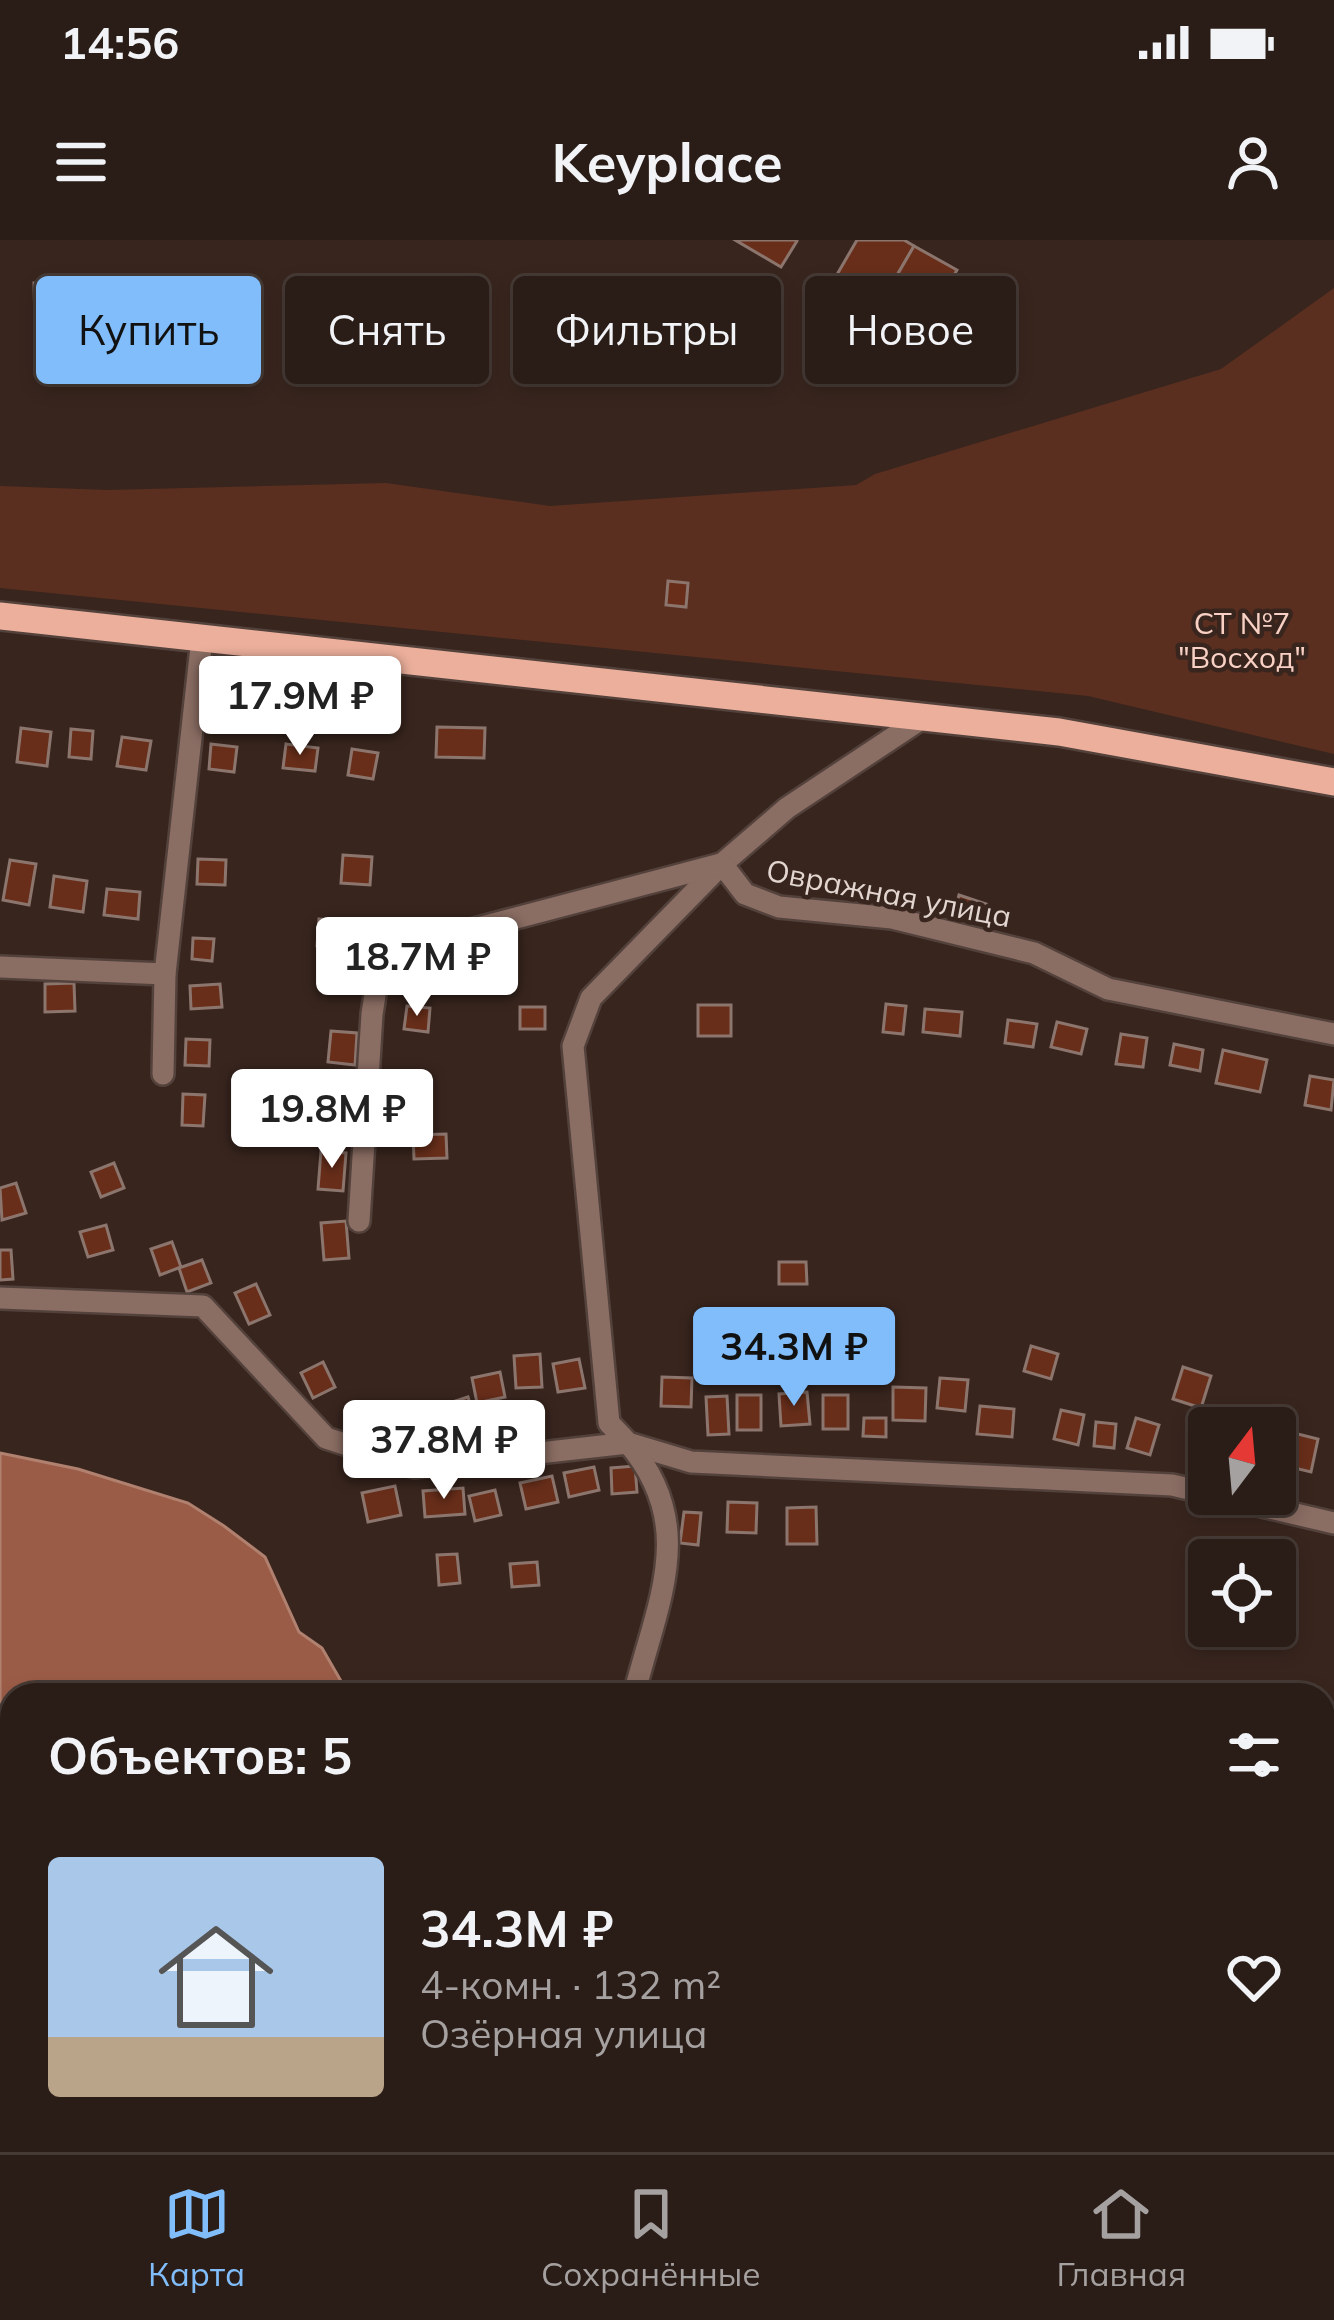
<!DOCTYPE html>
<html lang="ru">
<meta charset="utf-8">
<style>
body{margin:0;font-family:Mulish,sans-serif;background:#32251f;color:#f1f3f6;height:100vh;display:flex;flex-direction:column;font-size:45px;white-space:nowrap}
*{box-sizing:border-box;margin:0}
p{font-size:39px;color:#a5a1a1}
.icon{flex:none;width:66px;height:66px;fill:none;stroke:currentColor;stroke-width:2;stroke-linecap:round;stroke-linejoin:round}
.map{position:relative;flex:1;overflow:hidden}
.panel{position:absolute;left:0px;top:1443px;width:1335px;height:471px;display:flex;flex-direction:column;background:#2a1c16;border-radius:36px 36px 0 0;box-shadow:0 6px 18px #0003,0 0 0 3px #463a35}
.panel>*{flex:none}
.hud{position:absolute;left:36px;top:36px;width:1263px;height:108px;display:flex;gap:24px}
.needle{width:78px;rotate:16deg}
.buttons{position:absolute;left:1188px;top:1167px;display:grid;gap:24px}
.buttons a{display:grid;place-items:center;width:108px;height:108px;border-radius:12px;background:#2a1c16;box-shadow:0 6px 18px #0003,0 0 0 3px #463a35;font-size:60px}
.price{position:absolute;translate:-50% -102px;padding:0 27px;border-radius:12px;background:#fff;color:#222;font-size:39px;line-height:78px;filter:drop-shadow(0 3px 6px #0008)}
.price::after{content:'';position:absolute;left:50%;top:72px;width:36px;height:27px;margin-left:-18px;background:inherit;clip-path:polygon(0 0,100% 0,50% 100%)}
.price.current{background:#80bdfa;color:#111}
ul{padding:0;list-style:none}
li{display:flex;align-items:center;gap:36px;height:300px;padding:0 48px}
li span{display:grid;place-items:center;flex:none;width:336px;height:240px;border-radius:12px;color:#555}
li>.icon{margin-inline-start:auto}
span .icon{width:144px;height:144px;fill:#fffc;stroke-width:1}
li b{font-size:51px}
h2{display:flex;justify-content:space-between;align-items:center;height:144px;padding:0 48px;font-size:51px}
.chip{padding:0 42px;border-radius:12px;background:#2a1c16;box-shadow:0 6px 18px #0003,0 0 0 3px #463a35;font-size:42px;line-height:108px}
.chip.current{background:#80bdfa;color:#111}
.status{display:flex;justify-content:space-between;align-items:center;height:84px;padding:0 60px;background:#2a1c16;direction:ltr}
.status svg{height:33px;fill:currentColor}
header{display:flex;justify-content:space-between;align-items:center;height:156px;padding:0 48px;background:#2a1c16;font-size:54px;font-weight:700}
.tab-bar{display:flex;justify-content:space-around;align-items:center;height:168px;border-top:3px solid #463a35;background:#2a1c16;font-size:33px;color:#a5a1a1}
.tab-bar a{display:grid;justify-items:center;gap:6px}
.tab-bar .current{color:#80bdfa}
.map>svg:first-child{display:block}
.green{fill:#5a2f20}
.water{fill:#9b5c47;stroke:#b18170;stroke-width:3}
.building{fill:#682e1a;stroke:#8c756d;stroke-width:3}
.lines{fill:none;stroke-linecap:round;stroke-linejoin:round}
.minor-casing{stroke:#53413b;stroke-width:26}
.major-casing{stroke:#53413b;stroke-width:32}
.minor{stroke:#8a6d63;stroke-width:21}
.major{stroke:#ebaf9b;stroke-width:27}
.labels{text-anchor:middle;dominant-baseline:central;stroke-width:9;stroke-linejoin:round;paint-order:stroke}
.park-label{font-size:30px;fill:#f8d1c4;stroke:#38251e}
.street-label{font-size:30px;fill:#e3d6d1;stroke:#38251e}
</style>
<div class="status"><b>14:56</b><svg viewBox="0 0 49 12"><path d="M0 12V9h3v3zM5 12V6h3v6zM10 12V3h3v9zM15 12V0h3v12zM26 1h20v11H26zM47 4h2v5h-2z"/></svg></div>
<header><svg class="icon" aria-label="menu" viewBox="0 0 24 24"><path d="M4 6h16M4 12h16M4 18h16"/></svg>Keyplace<svg class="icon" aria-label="person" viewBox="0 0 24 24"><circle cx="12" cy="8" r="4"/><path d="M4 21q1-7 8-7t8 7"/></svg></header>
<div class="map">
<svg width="1334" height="1912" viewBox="0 0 1334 1912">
<rect width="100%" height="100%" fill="#38251e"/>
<g class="green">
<path d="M 1334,48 L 1334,514 L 1088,456 L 0,348 L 0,246 L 108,250 L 386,243 L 550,266 L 856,245 L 875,234 L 1221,129 Z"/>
<path d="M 734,1902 L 1007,1902 L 1018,1912 L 755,1912 Z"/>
</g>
<g class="water">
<path d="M 0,1213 L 78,1229 L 188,1263 L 224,1286 L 265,1317 L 299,1392 L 322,1408 L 349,1455 L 12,1455 L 12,1712 L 0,1708 Z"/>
<path d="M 1334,1611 L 1334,1807 L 1323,1799 L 1323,1612 Z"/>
</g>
<g class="building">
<path d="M 735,0 L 796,0 L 797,1 L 781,27 Z"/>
<path d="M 857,0 L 904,0 L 914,6 L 870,82 L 824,57 Z"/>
<path d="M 914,6 L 957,30 L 913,106 L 870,82 Z"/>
<path d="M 90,41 L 92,123 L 36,125 L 34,43 Z"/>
<path d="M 955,54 L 987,70 L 977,89 L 945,74 Z"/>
<path d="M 668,341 L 688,343 L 686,367 L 666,365 Z"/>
<path d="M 437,487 L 485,488 L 484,518 L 436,517 Z"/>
<path d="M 21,488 L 51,492 L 47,526 L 17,522 Z"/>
<path d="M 71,489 L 93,491 L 91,519 L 69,517 Z"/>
<path d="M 122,497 L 151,501 L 146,530 L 117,526 Z"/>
<path d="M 211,504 L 237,507 L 234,532 L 209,529 Z"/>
<path d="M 286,504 L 318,508 L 315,531 L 283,528 Z"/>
<path d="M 352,509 L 378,513 L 373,539 L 348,535 Z"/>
<path d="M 343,615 L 372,617 L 370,645 L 341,643 Z"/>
<path d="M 198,619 L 226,620 L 225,645 L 197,644 Z"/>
<path d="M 10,620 L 36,624 L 29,665 L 3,660 Z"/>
<path d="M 54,636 L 87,641 L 83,672 L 50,667 Z"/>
<path d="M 107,649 L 140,652 L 138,679 L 104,675 Z"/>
<path d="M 959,655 L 986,664 L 981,678 L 955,669 Z"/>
<path d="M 319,679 L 350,682 L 347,709 L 317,706 Z"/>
<path d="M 193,698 L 214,699 L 212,721 L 192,719 Z"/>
<path d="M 74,743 L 75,771 L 45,772 L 45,744 Z"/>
<path d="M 220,744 L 222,767 L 191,769 L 190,746 Z"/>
<path d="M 886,764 L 906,766 L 903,794 L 883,792 Z"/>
<rect x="698" y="765" width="33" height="31"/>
<path d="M 407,766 L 430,768 L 428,792 L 404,789 Z"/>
<rect x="520" y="767" width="25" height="22"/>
<path d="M 925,769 L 962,772 L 960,796 L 923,792 Z"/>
<path d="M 1008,780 L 1037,784 L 1033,807 L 1005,803 Z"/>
<path d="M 1057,782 L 1087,789 L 1081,814 L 1051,807 Z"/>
<path d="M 331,791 L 357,793 L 355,825 L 328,822 Z"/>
<path d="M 1121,794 L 1147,798 L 1143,827 L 1116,824 Z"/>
<path d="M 186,799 L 210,800 L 209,826 L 185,825 Z"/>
<path d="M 1174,804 L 1203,810 L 1200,831 L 1170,825 Z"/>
<path d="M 1223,810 L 1267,820 L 1260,852 L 1216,843 Z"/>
<path d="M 1310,836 L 1334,840 L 1331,870 L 1305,865 Z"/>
<path d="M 183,854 L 205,855 L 203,886 L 182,885 Z"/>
<path d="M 446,894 L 447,918 L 414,919 L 413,895 Z"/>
<path d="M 321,911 L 346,913 L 343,951 L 318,949 Z"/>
<path d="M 114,923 L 124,948 L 101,957 L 91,932 Z"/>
<path d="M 16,943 L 26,973 L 2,980 L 0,948 Z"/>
<path d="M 346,981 L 349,1018 L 324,1020 L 321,983 Z"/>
<path d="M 106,985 L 113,1010 L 88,1017 L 80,992 Z"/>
<path d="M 172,1002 L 181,1027 L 160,1035 L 151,1009 Z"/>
<path d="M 0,1010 L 11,1010 L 13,1039 L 0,1040 Z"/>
<path d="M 202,1020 L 211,1043 L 187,1052 L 179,1028 Z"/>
<path d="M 779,1022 L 806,1022 L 807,1044 L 779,1044 Z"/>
<path d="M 256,1044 L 270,1075 L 249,1084 L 235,1053 Z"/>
<path d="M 1031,1106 L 1058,1114 L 1051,1139 L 1024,1131 Z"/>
<path d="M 540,1114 L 542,1147 L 516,1148 L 514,1116 Z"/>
<path d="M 579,1119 L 585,1148 L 558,1152 L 553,1124 Z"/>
<path d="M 323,1122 L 335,1147 L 313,1158 L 301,1133 Z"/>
<path d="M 1183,1127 L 1211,1136 L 1201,1168 L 1173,1159 Z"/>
<path d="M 500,1132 L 505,1157 L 477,1163 L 472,1138 Z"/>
<path d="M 662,1137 L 692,1138 L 691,1167 L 661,1166 Z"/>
<path d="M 940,1138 L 968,1140 L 965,1171 L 937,1168 Z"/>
<path d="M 893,1147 L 926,1148 L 925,1181 L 893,1180 Z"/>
<path d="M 807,1152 L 810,1184 L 781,1186 L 779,1154 Z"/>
<rect x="737" y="1155" width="24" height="35"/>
<rect x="823" y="1155" width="25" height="34"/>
<path d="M 727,1156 L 729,1194 L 708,1195 L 706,1157 Z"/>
<path d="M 468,1157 L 479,1192 L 450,1200 L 440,1166 Z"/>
<path d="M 400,1164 L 405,1192 L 379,1197 L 374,1169 Z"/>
<path d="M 980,1166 L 1014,1169 L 1012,1197 L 977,1194 Z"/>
<path d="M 1061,1170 L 1084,1175 L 1078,1205 L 1054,1199 Z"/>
<path d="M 864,1178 L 886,1178 L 886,1197 L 863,1196 Z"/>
<path d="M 1136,1178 L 1159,1185 L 1150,1215 L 1127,1208 Z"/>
<path d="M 1096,1182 L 1116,1184 L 1114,1208 L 1094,1206 Z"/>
<path d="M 1290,1192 L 1318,1199 L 1311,1232 L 1282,1225 Z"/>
<path d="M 635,1226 L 637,1252 L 612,1254 L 611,1228 Z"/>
<path d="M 594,1227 L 599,1250 L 569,1257 L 564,1233 Z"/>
<path d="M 552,1236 L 558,1262 L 526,1269 L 520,1243 Z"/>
<path d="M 395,1246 L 401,1275 L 368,1282 L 362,1253 Z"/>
<path d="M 463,1248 L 465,1274 L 425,1277 L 423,1251 Z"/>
<path d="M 495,1250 L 501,1275 L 475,1281 L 469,1256 Z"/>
<path d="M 728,1262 L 757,1263 L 756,1293 L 727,1292 Z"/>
<path d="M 816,1267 L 817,1304 L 787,1304 L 787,1268 Z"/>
<path d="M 684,1272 L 701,1273 L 698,1305 L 680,1303 Z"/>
<path d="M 457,1314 L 460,1343 L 439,1345 L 437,1315 Z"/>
<path d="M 537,1322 L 539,1345 L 512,1347 L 510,1324 Z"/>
</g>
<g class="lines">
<defs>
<g id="minor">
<path d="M 924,477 L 787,568 L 722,624 L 591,758 L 573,806 L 609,1183 L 628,1203 L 691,1222 L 1172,1245 L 1334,1283"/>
<path d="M 722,624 L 745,654 L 779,667 L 892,678 L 1034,713 L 1108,749 L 1334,794"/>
<path d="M 0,727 L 165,734"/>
<path d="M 163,834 L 165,734 L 202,398"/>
<path d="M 359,981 L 372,774 L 378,736 L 402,708 L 721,624"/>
<path d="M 0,1058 L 203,1066 L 326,1198 L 414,1227 L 628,1203 C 699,1286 657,1362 634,1455"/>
<path d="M 451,1912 L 453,1902"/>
</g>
<path id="major" d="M 0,376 L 1059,492 L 1334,542"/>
</defs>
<use href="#minor" class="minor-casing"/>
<use href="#major" class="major-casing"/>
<use href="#minor" class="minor"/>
<use href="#major" class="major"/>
</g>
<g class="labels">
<g class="park-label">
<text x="1242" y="383">СТ №7<tspan x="1242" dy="34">"Восход"</tspan></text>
</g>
<g class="street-label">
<text transform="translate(889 653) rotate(11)">Овражная улица</text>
</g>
</g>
</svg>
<div class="buttons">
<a><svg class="needle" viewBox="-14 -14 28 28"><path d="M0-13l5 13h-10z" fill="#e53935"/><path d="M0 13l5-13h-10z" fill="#a5a1a1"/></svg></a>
<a><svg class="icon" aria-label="locate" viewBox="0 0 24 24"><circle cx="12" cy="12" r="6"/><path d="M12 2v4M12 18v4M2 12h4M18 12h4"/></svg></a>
</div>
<b class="price" style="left:300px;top:518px">17.9M ₽</b>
<b class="price" style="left:417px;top:779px">18.7M ₽</b>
<b class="price" style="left:332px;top:931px">19.8M ₽</b>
<b class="price current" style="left:794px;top:1169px">34.3M ₽</b>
<b class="price" style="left:444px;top:1262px">37.8M ₽</b>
<div class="hud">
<a class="chip current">Купить</a>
<a class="chip">Снять</a>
<a class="chip">Фильтры</a>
<a class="chip">Новое</a>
</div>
<section class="panel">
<h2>Объектов: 5<svg class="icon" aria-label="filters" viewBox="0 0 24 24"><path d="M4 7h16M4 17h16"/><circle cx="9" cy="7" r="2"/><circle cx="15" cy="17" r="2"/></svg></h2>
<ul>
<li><span style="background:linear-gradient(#a9c7e8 75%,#b9a48a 0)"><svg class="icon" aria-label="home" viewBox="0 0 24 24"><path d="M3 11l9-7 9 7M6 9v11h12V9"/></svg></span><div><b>34.3M ₽</b><p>4-комн. · 132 m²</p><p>Озёрная улица</p></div><svg class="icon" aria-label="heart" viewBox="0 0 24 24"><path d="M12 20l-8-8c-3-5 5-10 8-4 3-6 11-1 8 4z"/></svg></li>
</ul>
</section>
</div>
<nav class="tab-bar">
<a class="current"><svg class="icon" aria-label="map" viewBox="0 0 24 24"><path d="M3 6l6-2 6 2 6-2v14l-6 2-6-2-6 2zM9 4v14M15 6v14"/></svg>Карта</a>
<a><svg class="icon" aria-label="saved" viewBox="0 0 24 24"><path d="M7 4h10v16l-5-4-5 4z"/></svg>Сохранённые</a>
<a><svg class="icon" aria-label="home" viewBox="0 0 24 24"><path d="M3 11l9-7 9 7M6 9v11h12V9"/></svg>Главная</a>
</nav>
